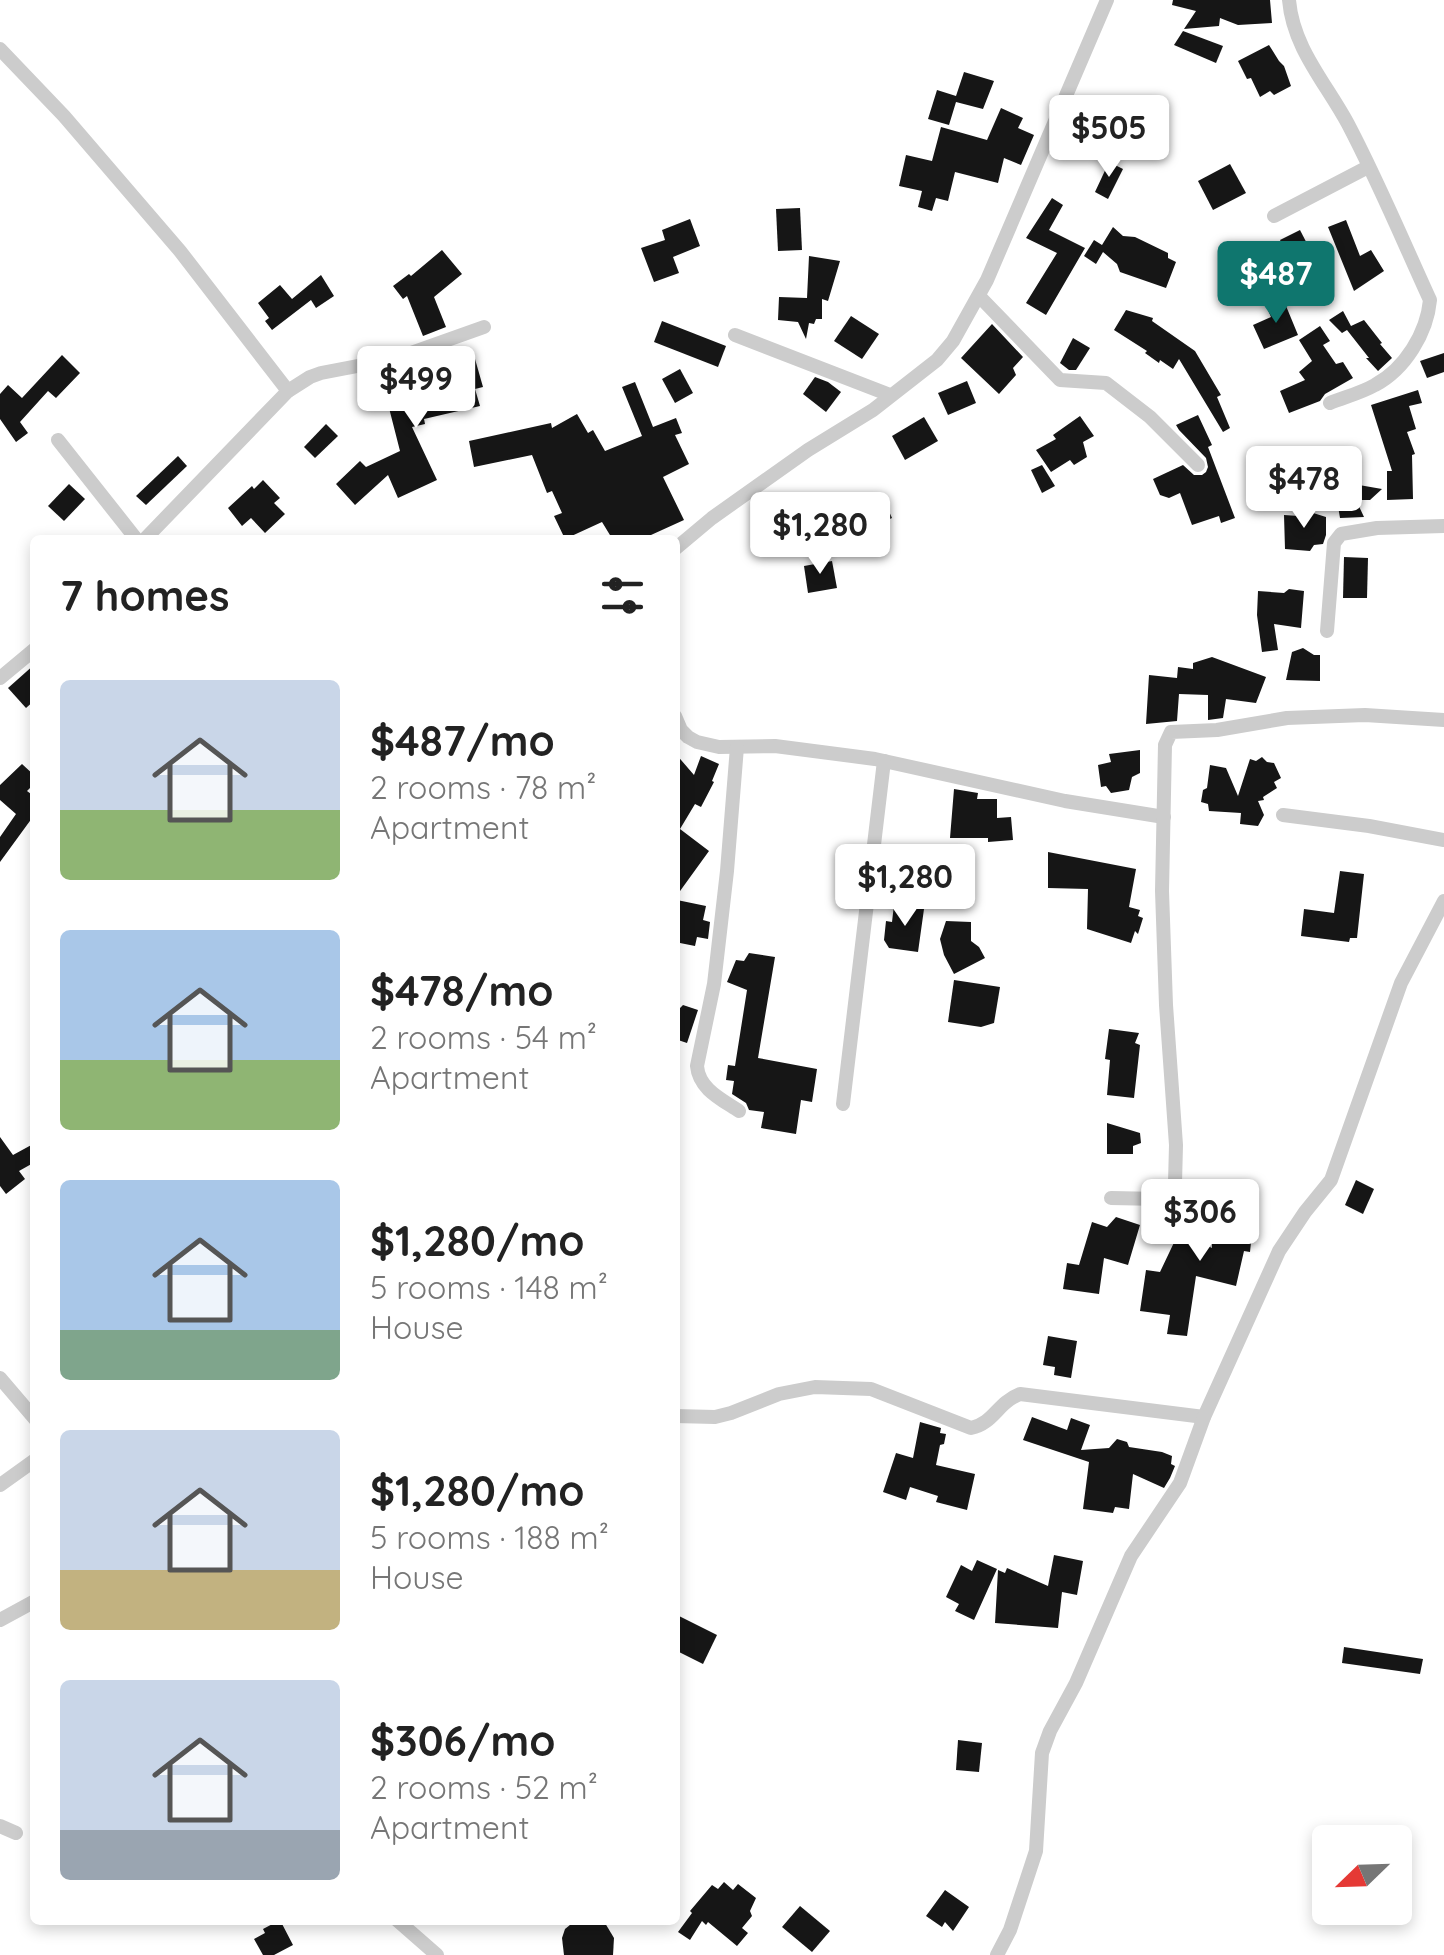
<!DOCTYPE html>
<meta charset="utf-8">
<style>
body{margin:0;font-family:Quicksand,sans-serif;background:#f2f2f2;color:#222;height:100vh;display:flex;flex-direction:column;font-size:38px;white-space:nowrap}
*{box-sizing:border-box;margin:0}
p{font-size:32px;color:#767676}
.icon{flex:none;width:55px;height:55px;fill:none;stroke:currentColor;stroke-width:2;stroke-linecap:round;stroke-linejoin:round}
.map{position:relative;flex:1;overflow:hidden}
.panel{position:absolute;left:30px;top:535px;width:650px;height:1390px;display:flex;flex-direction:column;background:#fff;border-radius:10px;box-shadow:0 5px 15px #0003}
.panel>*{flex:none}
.needle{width:65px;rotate:247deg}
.buttons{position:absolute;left:1312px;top:1825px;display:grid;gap:20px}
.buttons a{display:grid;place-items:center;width:100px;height:100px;border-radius:10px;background:#fff;box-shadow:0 5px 15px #0003;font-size:50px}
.price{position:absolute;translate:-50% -85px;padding:0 22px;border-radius:10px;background:#fff;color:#222;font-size:32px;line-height:65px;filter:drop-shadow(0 2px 5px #0008)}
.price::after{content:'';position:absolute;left:50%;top:60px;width:30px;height:22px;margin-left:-15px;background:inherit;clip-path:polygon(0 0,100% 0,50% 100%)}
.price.selected{background:#0f766e;color:#fff}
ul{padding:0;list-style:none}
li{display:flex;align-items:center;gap:30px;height:250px;padding:0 30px}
li span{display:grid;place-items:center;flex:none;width:280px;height:200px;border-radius:10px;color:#555}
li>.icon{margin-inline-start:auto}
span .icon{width:120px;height:120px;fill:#fffc;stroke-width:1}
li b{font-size:42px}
h2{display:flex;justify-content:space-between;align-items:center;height:120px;padding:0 30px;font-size:42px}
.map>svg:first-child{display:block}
.building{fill:#161616}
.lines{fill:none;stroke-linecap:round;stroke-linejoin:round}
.minor{stroke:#ccc;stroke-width:14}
</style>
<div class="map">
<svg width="1444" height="1955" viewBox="0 0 1444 1955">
<rect width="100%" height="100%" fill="#fff"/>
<g class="building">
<path d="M 1173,0 L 1270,0 L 1272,23 L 1238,25 L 1220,18 L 1219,26 L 1184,29 L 1196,11 L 1172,5 Z"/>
<path d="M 1183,31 L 1223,46 L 1216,63 L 1174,45 Z"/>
<path d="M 1269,45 L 1279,61 L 1284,66 L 1291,86 L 1274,95 L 1270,91 L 1260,97 L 1251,78 L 1247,79 L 1238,61 Z"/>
<path d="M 964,72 L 994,81 L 983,109 L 956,102 L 949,125 L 928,119 L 937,90 L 956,96 Z"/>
<path d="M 1001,108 L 1023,118 L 1018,128 L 1034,135 L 1021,165 L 1004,158 L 998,183 L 955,172 L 948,201 L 936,198 L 932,211 L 918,207 L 922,191 L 899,186 L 906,155 L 932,161 L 941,127 L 987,140 Z"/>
<path d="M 1109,162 L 1123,169 L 1108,199 L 1095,192 Z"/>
<path d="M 1230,164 L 1246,193 L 1213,210 L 1198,181 Z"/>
<path d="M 1052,198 L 1063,205 L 1049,230 L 1085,248 L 1046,315 L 1026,303 L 1057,253 L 1026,238 Z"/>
<path d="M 800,208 L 802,250 L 778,251 L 776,209 Z"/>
<path d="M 690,219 L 700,246 L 673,257 L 679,273 L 654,282 L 641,248 L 665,240 L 662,230 Z"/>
<path d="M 1346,220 L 1360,256 L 1371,250 L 1384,271 L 1354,291 L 1328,227 Z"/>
<path d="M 1113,227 L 1123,236 L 1135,237 L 1168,253 L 1168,258 L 1176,262 L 1166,288 L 1120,272 L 1117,264 L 1103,252 L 1096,264 L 1084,256 L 1094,240 L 1102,245 Z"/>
<path d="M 1300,230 L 1317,263 L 1297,273 L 1280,240 Z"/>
<path d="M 442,250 L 462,274 L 434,297 L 446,327 L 423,336 L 407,296 L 403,299 L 393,286 L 409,274 L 411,276 Z"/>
<path d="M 809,256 L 840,261 L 828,301 L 822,299 L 822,319 L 816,319 L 814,324 L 809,323 L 806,339 L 798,322 L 778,320 L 779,297 L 807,298 Z"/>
<path d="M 321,275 L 334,296 L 316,308 L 311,300 L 272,330 L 265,321 L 269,318 L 258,303 L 280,285 L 292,299 Z"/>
<path d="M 1284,301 L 1298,335 L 1264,349 L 1253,325 L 1271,317 L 1267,308 Z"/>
<path d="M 1126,310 L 1153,318 L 1152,321 L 1195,351 L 1221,395 L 1217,397 L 1230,428 L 1223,432 L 1179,359 L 1173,369 L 1160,360 L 1159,363 L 1145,353 L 1147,351 L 1114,330 Z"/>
<path d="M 1343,311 L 1351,326 L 1364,320 L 1382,343 L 1380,344 L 1392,358 L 1378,371 L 1366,358 L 1369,358 L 1347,330 L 1342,333 L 1329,320 Z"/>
<path d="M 851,316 L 879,334 L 862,359 L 834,341 Z"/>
<path d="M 662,321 L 726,346 L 718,367 L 654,342 Z"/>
<path d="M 992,324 L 1023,357 L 1013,368 L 1016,375 L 999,394 L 961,358 Z"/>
<path d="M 1320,326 L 1330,341 L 1323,345 L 1336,364 L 1343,362 L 1353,378 L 1325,394 L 1320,401 L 1289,413 L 1280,391 L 1305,380 L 1299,372 L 1312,361 L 1299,340 Z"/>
<path d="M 1073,338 L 1090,348 L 1076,370 L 1069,370 L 1060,363 Z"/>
<path d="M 1444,353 L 1444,372 L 1427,378 L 1420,361 Z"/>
<path d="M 62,355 L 80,373 L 56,398 L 48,391 L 20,422 L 28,433 L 16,442 L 0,419 L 0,394 L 8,385 L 22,398 Z"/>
<path d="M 475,359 L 483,387 L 475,389 L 480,406 L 424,419 L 425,424 L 412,427 L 437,480 L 398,498 L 388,475 L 355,505 L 336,484 L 360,461 L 366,467 L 400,451 L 388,404 L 399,402 L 395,389 L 444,377 L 441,368 Z"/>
<path d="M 680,369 L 693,393 L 675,403 L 662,379 Z"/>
<path d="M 815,377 L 828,382 L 841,392 L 826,412 L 803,394 Z"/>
<path d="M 967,381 L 976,403 L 948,415 L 938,393 Z"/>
<path d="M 635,382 L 653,427 L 676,418 L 682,433 L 675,435 L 689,464 L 663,477 L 684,520 L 651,535 L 653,540 L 613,540 L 602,522 L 565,539 L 554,516 L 562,513 L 552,491 L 547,493 L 532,455 L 474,467 L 469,441 L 551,423 L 552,428 L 577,414 L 588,433 L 593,430 L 605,451 L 642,436 L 622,387 Z"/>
<path d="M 1418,390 L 1422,403 L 1409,406 L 1416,429 L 1407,432 L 1415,454 L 1412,455 L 1413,499 L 1387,500 L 1387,471 L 1392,471 L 1371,405 Z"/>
<path d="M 1198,415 L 1212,445 L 1208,447 L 1235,518 L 1221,523 L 1219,516 L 1192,525 L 1180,493 L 1169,498 L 1160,495 L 1153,479 L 1183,465 L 1194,475 L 1202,475 L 1206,472 L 1208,467 L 1206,458 L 1179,430 L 1176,425 Z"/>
<path d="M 1080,416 L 1094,436 L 1083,442 L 1087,457 L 1074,465 L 1070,460 L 1051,472 L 1036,450 L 1056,439 L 1053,435 Z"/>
<path d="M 924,417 L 938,441 L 905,460 L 892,436 Z"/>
<path d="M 326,424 L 338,436 L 315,458 L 304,447 Z"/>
<path d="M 178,456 L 187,466 L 146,505 L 136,496 Z"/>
<path d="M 1042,465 L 1055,486 L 1042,493 L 1031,470 Z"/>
<path d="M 1333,476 L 1359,478 L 1359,485 L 1382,489 L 1370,500 L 1356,500 L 1364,517 L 1340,518 Z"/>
<path d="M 263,480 L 280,498 L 274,503 L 285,514 L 265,533 L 251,518 L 242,526 L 228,508 L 252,486 L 254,489 Z"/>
<path d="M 69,484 L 85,499 L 64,521 L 48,506 Z"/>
<path d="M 881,493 L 892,518 L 852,536 L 842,514 L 851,509 L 848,502 L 861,497 L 866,500 Z"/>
<path d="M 1310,512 L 1326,517 L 1326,535 L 1323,544 L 1314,545 L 1310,551 L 1285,549 L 1284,515 L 1299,516 Z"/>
<path d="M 1344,557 L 1368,558 L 1367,598 L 1343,598 Z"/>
<path d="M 832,561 L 837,588 L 808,593 L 804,566 Z"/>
<path d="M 1289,589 L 1304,591 L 1301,628 L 1274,624 L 1278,650 L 1262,652 L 1257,615 L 1258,591 L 1284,593 Z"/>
<path d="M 1303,648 L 1314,655 L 1320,655 L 1320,681 L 1286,680 L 1292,652 Z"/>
<path d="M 1212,657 L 1266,677 L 1256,703 L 1226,699 L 1223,718 L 1208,720 L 1208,695 L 1179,694 L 1177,721 L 1146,724 L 1149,675 L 1177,678 L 1178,667 L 1193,669 L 1193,663 Z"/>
<path d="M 35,664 L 35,700 L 26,708 L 8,688 Z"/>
<path d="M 1140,750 L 1140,773 L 1132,777 L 1129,790 L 1111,793 L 1106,786 L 1101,787 L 1098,765 L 1111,762 L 1109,754 Z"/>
<path d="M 675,753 L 694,775 L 701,756 L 719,764 L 712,781 L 714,782 L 701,807 L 695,804 L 680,829 L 709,851 L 675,898 Z"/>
<path d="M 1262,757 L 1267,762 L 1274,763 L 1281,778 L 1274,782 L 1277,788 L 1263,797 L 1264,800 L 1258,801 L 1264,815 L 1258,826 L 1240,824 L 1241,813 L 1209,811 L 1208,804 L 1201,802 L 1203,790 L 1207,788 L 1210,765 L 1226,768 L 1238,796 L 1250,759 L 1256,761 Z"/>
<path d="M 22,764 L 35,776 L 35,783 L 27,791 L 35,797 L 35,814 L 0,862 L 0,837 L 16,814 L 0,800 L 0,785 Z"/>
<path d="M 954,789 L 978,793 L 977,799 L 997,799 L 997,818 L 1011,817 L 1013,840 L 988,842 L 988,838 L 950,838 Z"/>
<path d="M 1048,852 L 1136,869 L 1129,907 L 1140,910 L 1138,916 L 1143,918 L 1138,934 L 1135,931 L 1131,943 L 1087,929 L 1088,889 L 1048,888 Z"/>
<path d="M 1340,871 L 1364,874 L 1357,938 L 1350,938 L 1349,942 L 1301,936 L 1304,909 L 1334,913 Z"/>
<path d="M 677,900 L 706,906 L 703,920 L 710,922 L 708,939 L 697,937 L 695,946 L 675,942 Z"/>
<path d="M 894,905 L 924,909 L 918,952 L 889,948 L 884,940 L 886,921 L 892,922 Z"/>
<path d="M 946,921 L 971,922 L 971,941 L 979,947 L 985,958 L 954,974 L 944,955 L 940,939 Z"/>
<path d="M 749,953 L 775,957 L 758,1058 L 817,1069 L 812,1102 L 801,1100 L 796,1134 L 761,1128 L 764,1112 L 749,1110 L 746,1103 L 732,1094 L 734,1081 L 726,1080 L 728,1065 L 735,1066 L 747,990 L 727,982 L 736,960 L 744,961 Z"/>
<path d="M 954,980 L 1000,987 L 994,1023 L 981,1027 L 948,1022 Z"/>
<path d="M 683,1005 L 698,1010 L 687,1043 L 675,1039 L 675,1006 L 680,1008 Z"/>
<path d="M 1109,1029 L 1139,1033 L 1135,1043 L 1140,1045 L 1134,1098 L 1107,1095 L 1110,1060 L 1105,1059 Z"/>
<path d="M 1107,1123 L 1140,1133 L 1141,1143 L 1133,1146 L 1133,1154 L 1107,1154 Z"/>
<path d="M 0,1137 L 13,1155 L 35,1143 L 35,1162 L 19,1171 L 25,1179 L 6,1194 L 0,1186 Z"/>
<path d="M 1356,1180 L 1374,1189 L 1363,1214 L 1345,1205 Z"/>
<path d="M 1219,1199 L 1252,1200 L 1251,1213 L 1259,1214 L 1259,1233 L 1252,1233 L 1250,1252 L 1244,1251 L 1236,1286 L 1196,1276 L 1187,1336 L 1167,1334 L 1170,1315 L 1140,1311 L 1146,1270 L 1160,1272 L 1179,1232 L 1212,1248 L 1212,1218 L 1219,1218 Z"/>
<path d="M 1116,1217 L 1140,1225 L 1128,1265 L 1104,1258 L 1099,1294 L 1063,1289 L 1067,1263 L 1079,1265 L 1092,1222 L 1107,1227 Z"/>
<path d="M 1048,1336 L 1077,1341 L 1071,1378 L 1054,1375 L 1055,1367 L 1043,1365 Z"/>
<path d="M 1032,1417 L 1067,1430 L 1071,1418 L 1090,1425 L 1081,1450 L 1109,1448 L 1117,1439 L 1127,1442 L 1129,1447 L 1162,1452 L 1172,1456 L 1171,1464 L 1175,1466 L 1170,1478 L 1164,1488 L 1133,1474 L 1129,1509 L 1115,1507 L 1113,1513 L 1083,1509 L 1089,1462 L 1023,1440 Z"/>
<path d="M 920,1422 L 941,1428 L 940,1433 L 946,1434 L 944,1444 L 940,1445 L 936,1465 L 975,1474 L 967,1510 L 936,1502 L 938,1496 L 910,1487 L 906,1500 L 883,1492 L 896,1453 L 913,1458 Z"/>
<path d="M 1054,1555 L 1083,1561 L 1077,1595 L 1062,1592 L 1058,1628 L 995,1623 L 998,1570 L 1005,1573 L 1007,1568 L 1048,1586 Z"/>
<path d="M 977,1560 L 997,1569 L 974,1620 L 955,1611 L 959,1604 L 946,1597 L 961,1565 L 972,1571 Z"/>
<path d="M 675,1614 L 717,1635 L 703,1664 L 675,1650 Z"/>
<path d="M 1344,1647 L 1423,1659 L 1420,1674 L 1342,1663 Z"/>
<path d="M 958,1740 L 982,1743 L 979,1772 L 956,1770 Z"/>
<path d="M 724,1882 L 733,1890 L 738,1884 L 756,1898 L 750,1911 L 752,1916 L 742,1928 L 748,1933 L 737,1946 L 708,1922 L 706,1925 L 702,1921 L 690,1940 L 678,1932 L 692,1913 L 690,1911 L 712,1885 L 718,1889 Z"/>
<path d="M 945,1890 L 969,1907 L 953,1931 L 945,1922 L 942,1927 L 926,1916 Z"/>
<path d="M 800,1906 L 830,1931 L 812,1952 L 782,1927 Z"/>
<path d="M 280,1920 L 293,1945 L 274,1955 L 263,1955 L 254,1939 L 265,1933 L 263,1929 Z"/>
<path d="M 576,1920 L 600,1920 L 605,1923 L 614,1938 L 613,1955 L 564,1955 L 562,1938 L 565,1929 Z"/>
</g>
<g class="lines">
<g class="minor">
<path d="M 1289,0 C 1293,48 1326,83 1348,124 C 1378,181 1403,241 1430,300 C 1427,333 1405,369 1375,385 C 1361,393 1345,397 1330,403"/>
<path d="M 0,49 L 64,116 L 180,251 L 288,391"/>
<path d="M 1274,216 L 1368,167"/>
<path d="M 979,296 L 1060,380 L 1106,383 L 1150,417 L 1198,465"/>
<path d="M 735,335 L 890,395"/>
<path d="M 58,440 L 137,540"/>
<path d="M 144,540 L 288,391 L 310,377 L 321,373 L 394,359 L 484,327"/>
<path d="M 675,549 L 712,518 L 808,450 L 873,410 L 937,360 L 953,341 L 987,280 L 1107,0"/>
<path d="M 1327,631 L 1334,543 L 1341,534 L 1377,528 L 1444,526"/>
<path d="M 0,678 L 35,649"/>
<path d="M 675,716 L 681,730 L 688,737 L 697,742 L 719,747 L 775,746 L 875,759 L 1065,801 L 1164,817"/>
<path d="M 737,747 L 727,871 L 714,984 L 697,1066 C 699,1089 721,1099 739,1111"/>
<path d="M 1283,815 L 1369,826 L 1444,840"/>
<path d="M 843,1104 L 884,761"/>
<path d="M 1111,1198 L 1160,1199 L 1175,1183 L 1176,1145 L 1166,1005 L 1162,891 L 1165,745 L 1171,732 L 1217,730 L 1287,718 L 1365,715 L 1444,720"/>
<path d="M 0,1378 L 35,1419"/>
<path d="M 675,1416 L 715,1417 L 731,1413 L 779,1394 L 815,1387 L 871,1389 L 971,1428 C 994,1423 997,1403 1020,1394 L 1204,1417"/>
<path d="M 0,1485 L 35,1460"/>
<path d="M 0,1620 L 35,1601"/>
<path d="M 0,1826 L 16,1833"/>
<path d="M 397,1920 L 437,1955"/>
<path d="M 997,1955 L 1010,1930 L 1036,1851 L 1042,1753 L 1050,1731 L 1076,1683 L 1131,1556 L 1180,1483 L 1204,1417 L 1279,1251 L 1305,1212 L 1331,1180 L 1401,983 L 1444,901"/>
</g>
</g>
</svg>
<div class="buttons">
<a><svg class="needle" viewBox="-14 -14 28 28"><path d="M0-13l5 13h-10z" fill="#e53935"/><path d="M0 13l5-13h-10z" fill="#767676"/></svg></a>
</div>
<b class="price" style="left:1109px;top:180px">$505</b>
<b class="price selected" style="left:1276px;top:326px">$487</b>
<b class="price" style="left:416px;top:431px">$499</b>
<b class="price" style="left:1304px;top:531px">$478</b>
<b class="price" style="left:820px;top:577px">$1,280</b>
<b class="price" style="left:905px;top:929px">$1,280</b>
<b class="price" style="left:1200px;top:1264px">$306</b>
<section class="panel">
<h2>7 homes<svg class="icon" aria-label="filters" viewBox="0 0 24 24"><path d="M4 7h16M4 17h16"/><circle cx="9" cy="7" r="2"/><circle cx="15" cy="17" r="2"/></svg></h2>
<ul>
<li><span style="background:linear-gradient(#c9d6e8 65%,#8fb573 0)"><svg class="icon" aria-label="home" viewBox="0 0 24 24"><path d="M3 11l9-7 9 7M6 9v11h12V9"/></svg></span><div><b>$487/mo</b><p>2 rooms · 78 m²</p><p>Apartment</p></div></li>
<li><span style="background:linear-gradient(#a9c7e8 65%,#8fb573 0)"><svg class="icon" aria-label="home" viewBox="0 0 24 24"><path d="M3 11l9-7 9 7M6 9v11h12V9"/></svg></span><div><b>$478/mo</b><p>2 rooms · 54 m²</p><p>Apartment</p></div></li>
<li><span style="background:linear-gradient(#a9c7e8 75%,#7fa58c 0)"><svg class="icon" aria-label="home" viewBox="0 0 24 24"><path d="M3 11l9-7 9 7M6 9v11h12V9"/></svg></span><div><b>$1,280/mo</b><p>5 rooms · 148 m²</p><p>House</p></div></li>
<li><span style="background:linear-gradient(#c9d6e8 70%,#c2b280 0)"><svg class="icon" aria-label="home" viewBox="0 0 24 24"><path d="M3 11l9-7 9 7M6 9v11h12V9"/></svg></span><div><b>$1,280/mo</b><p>5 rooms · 188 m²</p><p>House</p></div></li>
<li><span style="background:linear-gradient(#c9d6e8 75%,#9aa5b1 0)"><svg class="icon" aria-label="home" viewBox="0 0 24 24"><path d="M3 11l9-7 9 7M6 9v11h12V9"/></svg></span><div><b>$306/mo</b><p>2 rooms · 52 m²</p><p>Apartment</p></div></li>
</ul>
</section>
</div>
